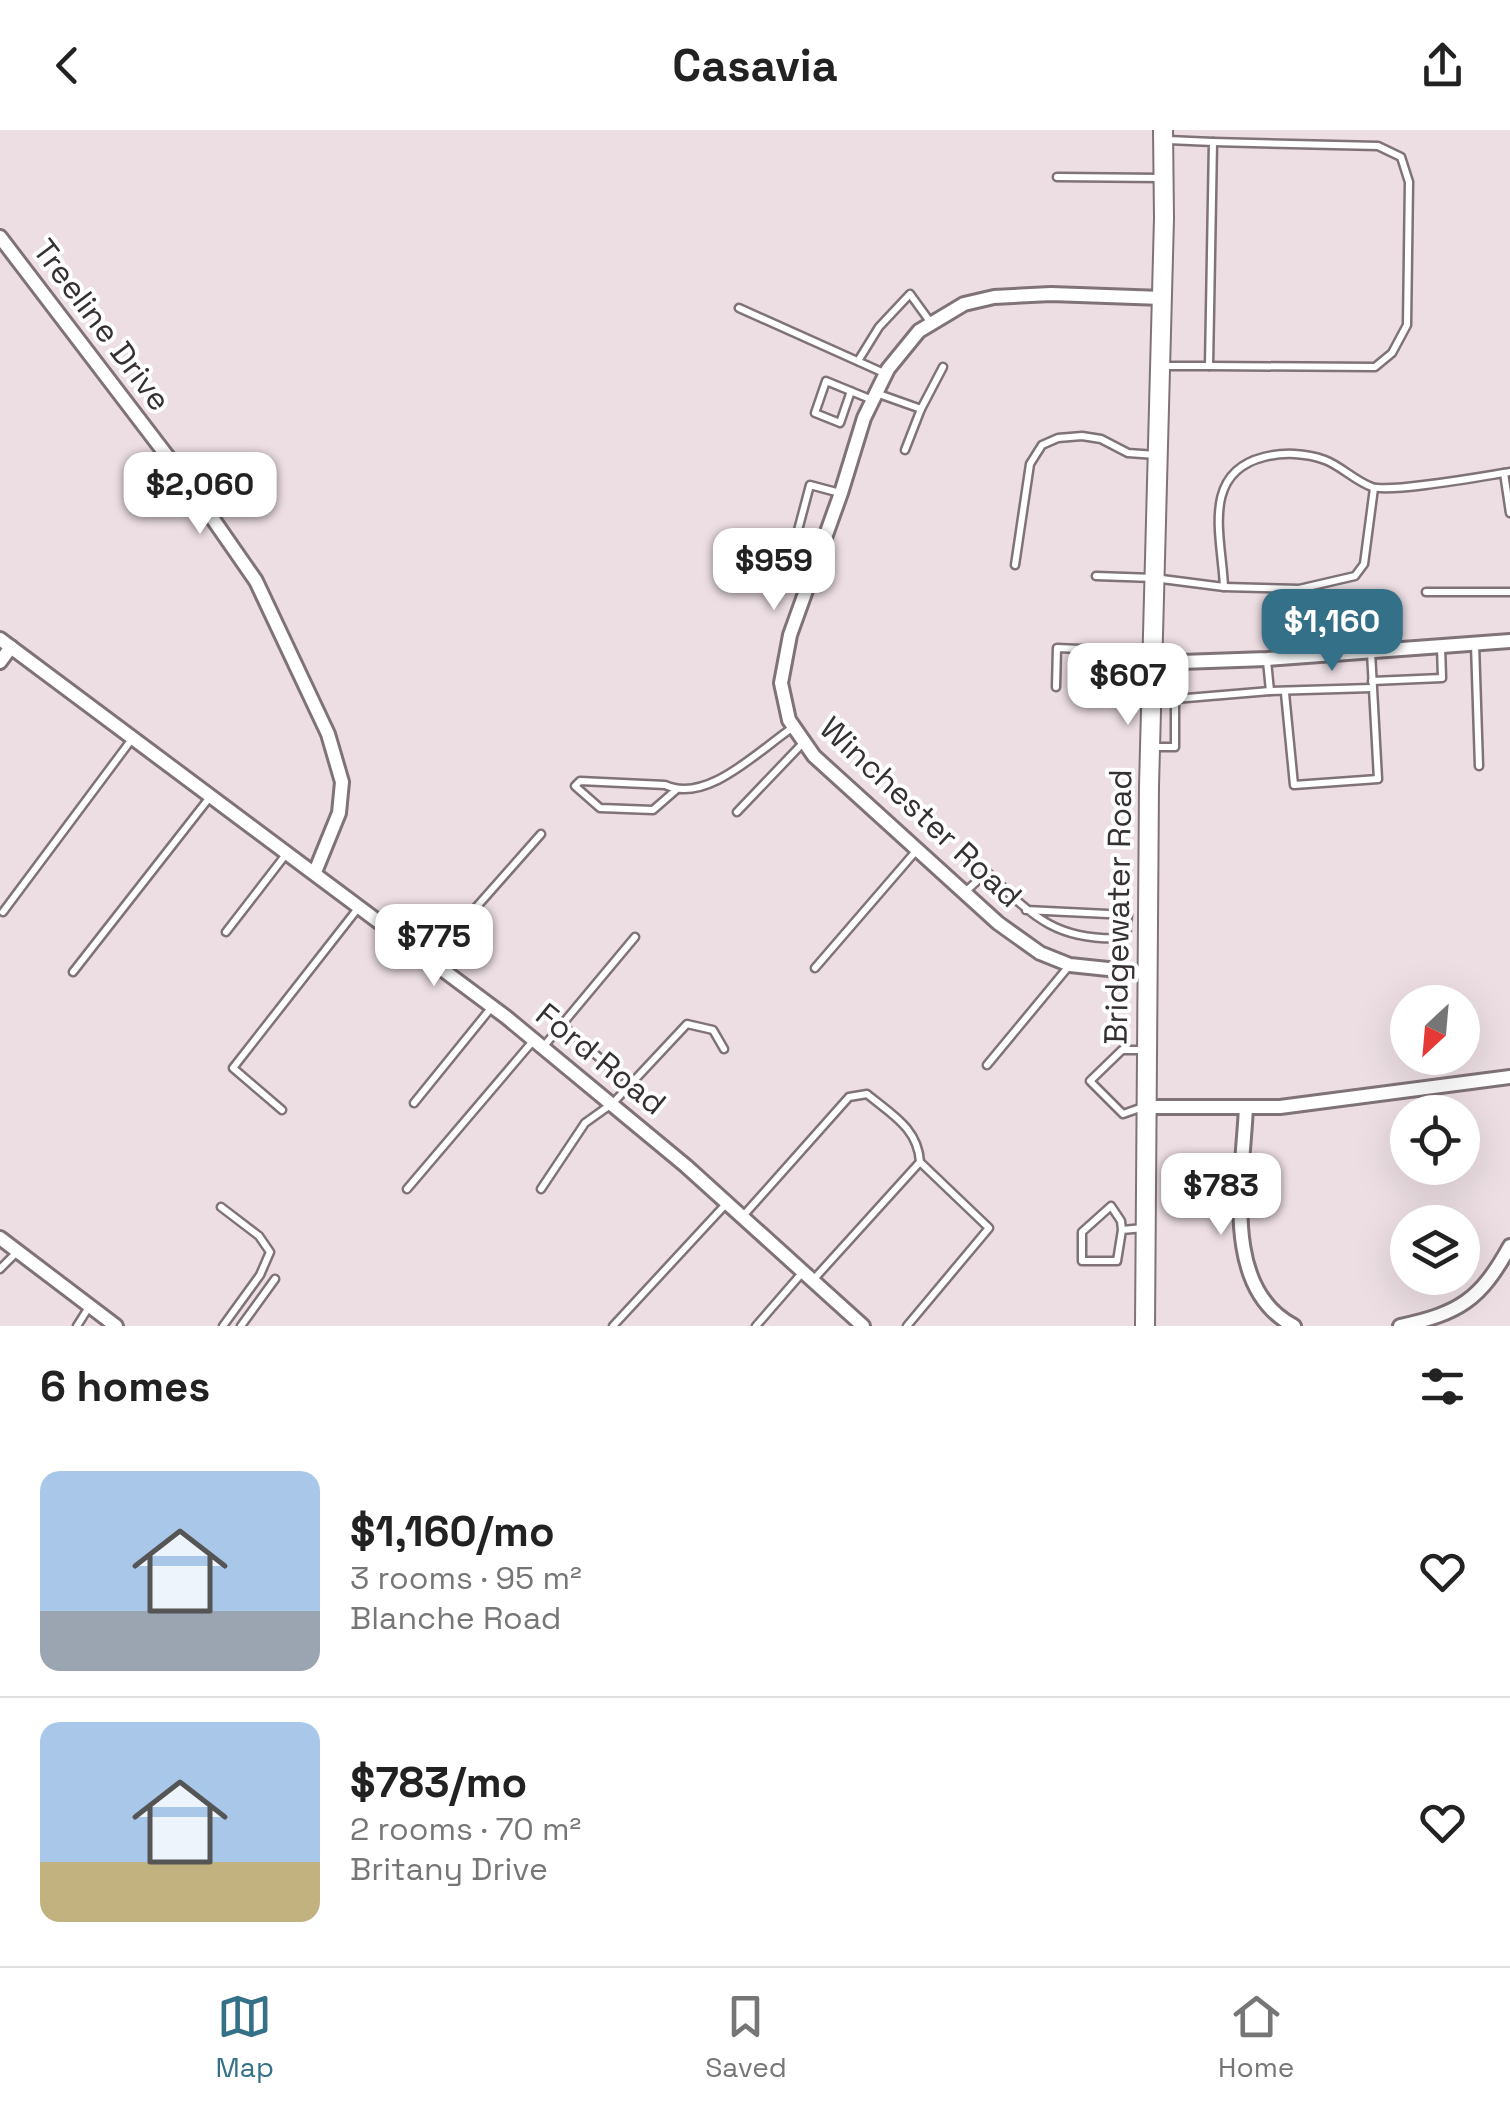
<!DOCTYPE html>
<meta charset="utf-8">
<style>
body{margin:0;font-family:"Space Grotesk",sans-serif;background:#f2f2f2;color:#222;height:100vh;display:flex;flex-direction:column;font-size:38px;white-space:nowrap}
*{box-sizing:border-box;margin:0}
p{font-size:32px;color:#767676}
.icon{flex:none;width:55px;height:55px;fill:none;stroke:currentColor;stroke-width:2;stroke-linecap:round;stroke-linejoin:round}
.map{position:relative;height:1196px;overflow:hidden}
.panel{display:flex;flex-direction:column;background:#fff;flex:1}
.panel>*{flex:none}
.needle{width:65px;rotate:206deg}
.fabs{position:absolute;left:1390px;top:855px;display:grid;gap:20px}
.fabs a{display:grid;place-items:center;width:90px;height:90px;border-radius:50%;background:#fff;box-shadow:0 10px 40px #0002;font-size:50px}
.price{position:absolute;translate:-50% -85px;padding:0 22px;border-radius:20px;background:#fff;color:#222;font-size:32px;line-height:65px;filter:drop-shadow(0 2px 5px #0008)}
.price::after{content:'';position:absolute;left:50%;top:60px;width:30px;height:22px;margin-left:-15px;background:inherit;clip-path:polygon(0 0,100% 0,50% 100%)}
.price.selected{background:#347087;color:#fff}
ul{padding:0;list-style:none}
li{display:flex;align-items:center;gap:30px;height:250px;padding:0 40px}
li+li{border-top:2px solid #e0e0e0}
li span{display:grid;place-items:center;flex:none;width:280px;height:200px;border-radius:20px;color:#555}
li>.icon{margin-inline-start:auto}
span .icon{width:120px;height:120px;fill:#fffc;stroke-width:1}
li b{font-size:42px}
h2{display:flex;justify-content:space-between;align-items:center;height:120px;padding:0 40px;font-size:42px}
header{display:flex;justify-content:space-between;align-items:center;height:130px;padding:0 40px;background:#fff;font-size:45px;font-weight:700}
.tab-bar{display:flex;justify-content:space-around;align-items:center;height:140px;border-top:2px solid #e0e0e0;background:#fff;font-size:28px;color:#767676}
.tab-bar a{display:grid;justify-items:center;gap:5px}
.tab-bar .selected{color:#347087}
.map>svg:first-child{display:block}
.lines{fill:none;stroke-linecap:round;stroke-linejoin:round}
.service-casing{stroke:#7f7377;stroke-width:11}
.minor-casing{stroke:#7f7377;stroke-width:18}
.secondary-casing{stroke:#7f7377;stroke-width:22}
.service{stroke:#fff;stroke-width:6}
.minor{stroke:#fff;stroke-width:12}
.secondary{stroke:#fff;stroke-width:18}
.labels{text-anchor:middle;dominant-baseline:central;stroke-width:8;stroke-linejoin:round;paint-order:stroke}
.street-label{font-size:32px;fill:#353031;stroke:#fff}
</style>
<header><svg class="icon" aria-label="back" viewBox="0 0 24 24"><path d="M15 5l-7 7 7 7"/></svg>Casavia<svg class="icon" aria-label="share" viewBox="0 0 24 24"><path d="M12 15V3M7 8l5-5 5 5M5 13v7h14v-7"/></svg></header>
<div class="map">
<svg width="1510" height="1196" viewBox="0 0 1510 1196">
<rect width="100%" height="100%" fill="#ecdee3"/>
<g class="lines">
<defs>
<g id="service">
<path d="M 1057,47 L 1162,48"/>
<path d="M 739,178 L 884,243"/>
<path d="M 858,231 L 879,197 L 910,164 L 931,193"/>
<path d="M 1160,236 L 1209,236 L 1213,12 L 1168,10"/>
<path d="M 1209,236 L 1375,237 L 1392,223 L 1407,195 L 1409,52 L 1401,27 L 1378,16 L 1213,12"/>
<path d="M 851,261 L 840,293 L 815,283 L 826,251 L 870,269"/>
<path d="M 876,263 L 921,279 L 905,320"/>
<path d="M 921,279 L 943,237"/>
<path d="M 1504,343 L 1510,383"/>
<path d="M 817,428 L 793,419 L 810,355 L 840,363"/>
<path d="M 1015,435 L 1030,334 L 1042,315 L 1058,308 L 1082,306 L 1101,309 L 1128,323 L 1156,325"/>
<path d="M 1096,446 L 1154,448 L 1224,457 C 1222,408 1200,343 1264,327 C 1283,322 1306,323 1325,330 C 1341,336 1355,351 1372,357 C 1392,363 1484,346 1510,342"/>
<path d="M 1224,457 L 1299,459 L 1355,446 L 1364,434 L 1374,358"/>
<path d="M 1426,462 L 1510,462"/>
<path d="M 1475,514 L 1479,636"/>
<path d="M 1267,531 L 1270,561 L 1372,558"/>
<path d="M 1372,551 L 1442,548 L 1441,516"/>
<path d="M 1056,557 L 1057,518 L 1151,522"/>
<path d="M 1285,563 L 1294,655 L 1378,649 L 1371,522"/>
<path d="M 1151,617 L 1175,617 L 1175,569 L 1270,561"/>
<path d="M 676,660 L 653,680 L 600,678 L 575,656 L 580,651 L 665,655 C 707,674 758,621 792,598"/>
<path d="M 737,682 L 803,613"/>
<path d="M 965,762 L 987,742 C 1033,787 1057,812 1126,808 L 1128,785 L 1026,780"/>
<path d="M 3,782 L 132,609"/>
<path d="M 226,802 L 287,723"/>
<path d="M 435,832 L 465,790 L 541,704"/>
<path d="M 815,838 L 916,721"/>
<path d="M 73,842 L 210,667"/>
<path d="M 562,895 L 620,946"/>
<path d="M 544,916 L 635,807"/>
<path d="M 1143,920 L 1122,920 L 1090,951 L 1123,984 L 1143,977"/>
<path d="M 987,935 L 1069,836"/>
<path d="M 414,973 L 491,878"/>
<path d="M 282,980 L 233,938 L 359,777"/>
<path d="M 407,1059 L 533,911"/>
<path d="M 541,1059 L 585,993 L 613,973 L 687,894 L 713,900 L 724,919"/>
<path d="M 221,1077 L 259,1106 L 270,1122 L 260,1145 L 223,1196"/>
<path d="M 743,1086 L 849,967 L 867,964 C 891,984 918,998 920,1032"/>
<path d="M 1122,1100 L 1121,1091 L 1111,1076 L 1082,1102 L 1082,1131 L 1117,1131 L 1122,1100 L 1144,1098"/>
<path d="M 0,1139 L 17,1122"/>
<path d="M 814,1149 L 920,1032 L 989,1098 L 907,1196"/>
<path d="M 77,1196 L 89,1177"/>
<path d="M 241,1196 L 275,1149"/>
<path d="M 613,1196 L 726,1074"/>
<path d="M 756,1196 L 802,1143"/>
</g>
<g id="minor">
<path d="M 0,107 L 190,356 L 256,451 L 328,604 L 342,652 L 339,683 L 315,742"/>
<path d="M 0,509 L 506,887 L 686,1036 L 863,1196"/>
<path d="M 0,532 L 11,517"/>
<path d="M 1152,533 L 1267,529 L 1510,511"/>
<path d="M 1146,843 L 1070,835 L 1040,823 L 998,793 L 814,626 L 789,590 L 781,553 L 790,505 L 841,363 L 864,288 L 888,239 L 919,201 L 964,174 L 994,167 L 1051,164 L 1162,168"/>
<path d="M 1145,977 L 1280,977 L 1510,947"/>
<path d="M 1246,977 C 1243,1046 1220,1158 1294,1196"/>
<path d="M 0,1108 L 116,1196"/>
<path d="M 1400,1196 C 1460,1183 1480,1170 1510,1116"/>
</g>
<path id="secondary" d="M 1145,1196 L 1149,656 L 1164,88 L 1163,0"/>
</defs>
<use href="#service" class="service-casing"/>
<use href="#minor" class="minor-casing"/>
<use href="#secondary" class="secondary-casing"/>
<use href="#service" class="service"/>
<use href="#minor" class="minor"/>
<use href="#secondary" class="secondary"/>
</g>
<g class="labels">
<g class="street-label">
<text transform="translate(102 195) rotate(53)">Treeline Drive</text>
<text transform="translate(921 682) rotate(43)">Winchester Road</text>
<text transform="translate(1118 777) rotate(-89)">Bridgewater Road</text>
<text transform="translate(601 929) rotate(39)">Ford Road</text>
</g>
</g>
</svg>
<div class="fabs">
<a><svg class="needle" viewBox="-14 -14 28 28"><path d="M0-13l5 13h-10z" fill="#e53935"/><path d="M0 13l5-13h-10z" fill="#767676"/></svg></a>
<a><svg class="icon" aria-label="locate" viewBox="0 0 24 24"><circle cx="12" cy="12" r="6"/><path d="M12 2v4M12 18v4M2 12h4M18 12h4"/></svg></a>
<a><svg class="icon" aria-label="layers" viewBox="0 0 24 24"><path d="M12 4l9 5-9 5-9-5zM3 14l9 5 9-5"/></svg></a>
</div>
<b class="price" style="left:200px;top:407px">$2,060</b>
<b class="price" style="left:774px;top:483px">$959</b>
<b class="price selected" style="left:1332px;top:544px">$1,160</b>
<b class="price" style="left:1128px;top:598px">$607</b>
<b class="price" style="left:434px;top:859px">$775</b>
<b class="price" style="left:1221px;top:1108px">$783</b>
</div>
<section class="panel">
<h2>6 homes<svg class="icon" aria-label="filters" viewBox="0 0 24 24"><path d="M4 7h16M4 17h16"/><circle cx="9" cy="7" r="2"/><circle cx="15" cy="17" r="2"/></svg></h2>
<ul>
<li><span style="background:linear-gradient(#a9c7e8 70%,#9aa5b1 0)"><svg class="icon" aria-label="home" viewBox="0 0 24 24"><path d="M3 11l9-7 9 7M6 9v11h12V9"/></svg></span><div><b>$1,160/mo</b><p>3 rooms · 95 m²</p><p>Blanche Road</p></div><svg class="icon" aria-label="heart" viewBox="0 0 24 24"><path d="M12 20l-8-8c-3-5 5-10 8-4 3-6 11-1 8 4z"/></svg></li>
<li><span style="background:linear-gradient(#a9c7e8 70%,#c2b280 0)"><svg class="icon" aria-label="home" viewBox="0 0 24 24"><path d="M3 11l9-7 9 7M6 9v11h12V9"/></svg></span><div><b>$783/mo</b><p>2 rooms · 70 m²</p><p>Britany Drive</p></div><svg class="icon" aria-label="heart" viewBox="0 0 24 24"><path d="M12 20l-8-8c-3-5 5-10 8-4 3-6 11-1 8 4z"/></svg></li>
</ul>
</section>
<nav class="tab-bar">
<a class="selected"><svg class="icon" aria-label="map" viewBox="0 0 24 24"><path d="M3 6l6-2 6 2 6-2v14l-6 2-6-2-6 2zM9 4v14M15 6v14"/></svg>Map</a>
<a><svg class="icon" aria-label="saved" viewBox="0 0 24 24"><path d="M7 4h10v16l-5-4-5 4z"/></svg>Saved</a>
<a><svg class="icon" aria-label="home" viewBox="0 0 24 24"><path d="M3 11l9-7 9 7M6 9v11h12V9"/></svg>Home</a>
</nav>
